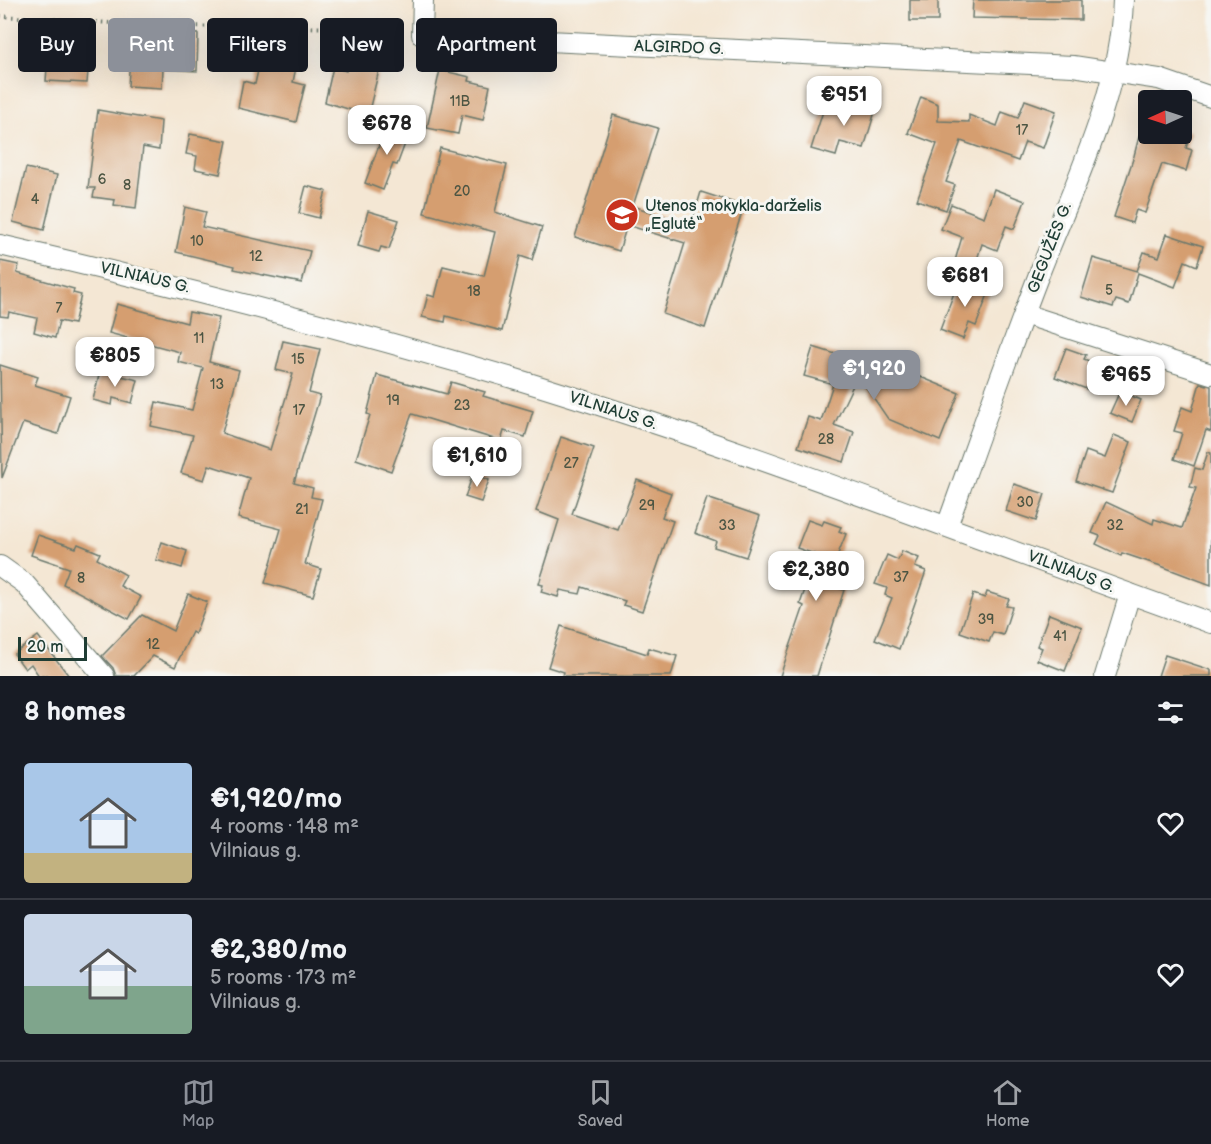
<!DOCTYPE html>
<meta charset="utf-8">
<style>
body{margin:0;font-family:"Balsamiq Sans",sans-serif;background:#242831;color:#f1f3f6;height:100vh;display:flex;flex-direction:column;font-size:22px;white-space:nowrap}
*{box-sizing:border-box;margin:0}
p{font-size:20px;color:#9ea1a6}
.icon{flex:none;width:33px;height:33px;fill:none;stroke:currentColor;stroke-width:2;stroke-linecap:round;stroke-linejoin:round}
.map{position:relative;height:676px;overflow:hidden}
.panel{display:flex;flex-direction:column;background:#171b24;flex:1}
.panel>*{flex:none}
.banner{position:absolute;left:18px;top:18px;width:600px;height:54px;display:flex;gap:12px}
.needle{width:39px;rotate:267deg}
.controls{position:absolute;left:1138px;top:90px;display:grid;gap:12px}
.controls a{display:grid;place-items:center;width:54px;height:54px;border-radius:6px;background:#171b24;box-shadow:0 6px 24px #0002;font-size:30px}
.scale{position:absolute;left:18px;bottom:15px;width:69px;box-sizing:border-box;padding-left:6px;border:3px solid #1f3d34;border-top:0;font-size:16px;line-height:21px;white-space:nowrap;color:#1f3d34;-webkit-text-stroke:4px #f6f6f2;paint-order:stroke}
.price{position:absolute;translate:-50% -51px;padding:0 14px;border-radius:12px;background:#fff;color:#222;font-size:20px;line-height:39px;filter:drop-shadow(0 2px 3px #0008)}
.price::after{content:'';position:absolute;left:50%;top:36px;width:18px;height:14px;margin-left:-9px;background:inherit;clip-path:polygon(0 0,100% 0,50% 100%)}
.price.selected{background:#8c9099;color:#fff}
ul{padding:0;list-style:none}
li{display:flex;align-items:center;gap:18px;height:150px;padding:0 24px}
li+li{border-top:2px solid #363941}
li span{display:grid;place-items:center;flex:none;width:168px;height:120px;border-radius:6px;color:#555}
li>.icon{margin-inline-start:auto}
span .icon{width:72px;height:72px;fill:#fffc;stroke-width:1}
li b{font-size:26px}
h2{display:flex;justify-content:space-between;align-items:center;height:72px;padding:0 24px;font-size:26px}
.pill{padding:0 21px;border-radius:6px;background:#171b24;box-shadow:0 6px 24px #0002;font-size:21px;line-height:54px}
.pill.selected{background:#8c9099;color:#fff}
.tabs{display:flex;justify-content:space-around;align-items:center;height:84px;border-top:2px solid #363941;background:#171b24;font-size:16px;color:#9ea1a6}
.tabs a{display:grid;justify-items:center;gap:3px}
.tabs .selected{color:#8c9099}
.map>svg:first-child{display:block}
.building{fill:#d59e6f}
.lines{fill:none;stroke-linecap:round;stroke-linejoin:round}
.street-casing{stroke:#6a786c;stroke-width:22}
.path{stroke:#6a786c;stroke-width:4;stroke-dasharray:1.5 4.5;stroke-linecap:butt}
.street{stroke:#fff;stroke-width:20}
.labels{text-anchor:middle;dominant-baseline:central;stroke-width:6;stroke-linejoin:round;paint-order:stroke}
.number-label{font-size:14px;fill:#4c5543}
.street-label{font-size:16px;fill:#1f3d34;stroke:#f6f6f2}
.poi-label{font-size:16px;fill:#1f3d34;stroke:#f6f6f2;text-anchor:start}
</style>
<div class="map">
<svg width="1211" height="676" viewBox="0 0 1211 676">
<rect width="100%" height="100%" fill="#f6f6f2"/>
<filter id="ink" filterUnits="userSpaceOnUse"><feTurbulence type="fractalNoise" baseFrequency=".0167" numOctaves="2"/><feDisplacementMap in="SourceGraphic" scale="12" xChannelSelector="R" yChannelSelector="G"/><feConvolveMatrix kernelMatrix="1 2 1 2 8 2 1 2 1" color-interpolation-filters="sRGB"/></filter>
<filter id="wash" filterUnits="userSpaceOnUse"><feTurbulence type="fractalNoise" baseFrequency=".008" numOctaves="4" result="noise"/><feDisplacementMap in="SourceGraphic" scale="24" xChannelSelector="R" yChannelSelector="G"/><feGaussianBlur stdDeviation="1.35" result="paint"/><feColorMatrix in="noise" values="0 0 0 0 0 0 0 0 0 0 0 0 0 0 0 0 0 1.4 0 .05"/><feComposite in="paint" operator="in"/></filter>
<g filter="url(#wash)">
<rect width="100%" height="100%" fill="#f4e7d4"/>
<g id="blocks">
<g class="building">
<rect x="910" y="0" width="28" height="21"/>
<path d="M 973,0 L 1081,0 L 1081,20 L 972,18 Z"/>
<path d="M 115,30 L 198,34 L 197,71 L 163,69 L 162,88 L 128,86 L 130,57 L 114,56 Z"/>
<path d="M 265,39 L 300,47 L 293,82 L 305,85 L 296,122 L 238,108 L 243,81 L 255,84 Z"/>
<path d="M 48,55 L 89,58 L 87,83 L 46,81 Z"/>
<path d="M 348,63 L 379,70 L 368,115 L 325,102 L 333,67 L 346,71 Z"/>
<path d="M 440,70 L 470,77 L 469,81 L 490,86 L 483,120 L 462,115 L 458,134 L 427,128 Z"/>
<path d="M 921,97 L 938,104 L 938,121 L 969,122 L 969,115 L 997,126 L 1002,112 L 1018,118 L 1025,100 L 1056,111 L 1043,148 L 1025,142 L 1018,161 L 961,141 L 946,182 L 955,185 L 946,210 L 917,200 L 937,144 L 908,133 Z"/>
<path d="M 846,98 L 876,108 L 864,148 L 840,142 L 836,156 L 811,149 L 824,108 L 842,113 Z"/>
<path d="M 98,110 L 161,121 L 159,150 L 143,147 L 136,208 L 114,205 L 115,200 L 93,197 L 95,188 L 88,188 Z"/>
<path d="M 613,115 L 658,128 L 633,206 L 691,225 L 701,192 L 744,206 L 705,328 L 663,314 L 685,243 L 627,225 L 619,251 L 575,237 Z"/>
<path d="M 1144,117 L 1149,119 L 1149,134 L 1182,134 L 1182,129 L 1191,132 L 1186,148 L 1192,150 L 1186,171 L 1162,164 L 1145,213 L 1136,210 L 1132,223 L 1114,217 L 1134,156 Z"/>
<path d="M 387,124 L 409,133 L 397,165 L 393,164 L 383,190 L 365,183 Z"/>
<path d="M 190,134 L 227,141 L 220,174 L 195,169 L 197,156 L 186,154 Z"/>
<path d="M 440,148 L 507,165 L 495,212 L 542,227 L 532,260 L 520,256 L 502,331 L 446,316 L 445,322 L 422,317 L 428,295 L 435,297 L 443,266 L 484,276 L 495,232 L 424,213 Z"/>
<path d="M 26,168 L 57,175 L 44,230 L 13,222 Z"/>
<path d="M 306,186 L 326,191 L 319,218 L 299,213 Z"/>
<path d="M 994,189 L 1025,201 L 1014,229 L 1006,226 L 997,250 L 982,244 L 971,278 L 952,271 L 962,237 L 941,229 L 951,204 L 984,217 Z"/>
<path d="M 185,207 L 206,212 L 202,227 L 310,251 L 302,283 L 234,269 L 235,266 L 176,252 Z"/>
<path d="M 368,211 L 399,220 L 389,249 L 381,247 L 379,252 L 358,246 Z"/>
<path d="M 1167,234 L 1203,246 L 1197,266 L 1185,261 L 1175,287 L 1138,273 L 1129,304 L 1116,300 L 1113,307 L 1081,297 L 1093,258 L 1137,271 L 1144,252 L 1159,257 Z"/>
<path d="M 0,261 L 19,265 L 17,273 L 74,289 L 73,293 L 81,295 L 74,324 L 59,321 L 55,338 L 34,332 L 37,318 L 9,312 L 8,317 L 0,316 Z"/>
<path d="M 960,277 L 990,289 L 976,326 L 969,323 L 963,339 L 940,330 Z"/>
<path d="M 117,304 L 187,323 L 189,312 L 219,318 L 209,362 L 239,370 L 222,433 L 270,450 L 293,374 L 276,370 L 283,341 L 320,349 L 309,393 L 320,396 L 294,483 L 313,488 L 311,497 L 322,499 L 305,564 L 321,569 L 313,596 L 265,583 L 281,529 L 238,518 L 249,478 L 209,465 L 204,480 L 181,473 L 193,435 L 151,426 L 156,402 L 192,410 L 203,368 L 178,362 L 180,352 L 109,333 Z"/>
<path d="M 813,347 L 884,369 L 887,363 L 959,393 L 940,441 L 888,419 L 858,375 L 834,425 L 854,432 L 844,462 L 798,447 L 808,417 L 821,421 L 833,384 L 804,376 Z"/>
<path d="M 1066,348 L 1086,355 L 1084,359 L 1099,365 L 1089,390 L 1055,377 Z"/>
<path d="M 0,365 L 38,377 L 35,385 L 70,396 L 58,434 L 23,423 L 2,478 Z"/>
<path d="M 100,371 L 138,380 L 132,403 L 113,398 L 112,405 L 93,400 Z"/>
<path d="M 377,375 L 447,394 L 451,382 L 485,392 L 483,396 L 533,411 L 525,437 L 504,431 L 501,441 L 412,414 L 391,471 L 356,459 L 370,415 L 367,414 Z"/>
<path d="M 1200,383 L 1211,386 L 1211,432 L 1206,430 L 1194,466 L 1174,459 L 1182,433 L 1174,431 L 1182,407 L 1192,411 Z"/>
<path d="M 1120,391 L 1141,400 L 1132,422 L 1110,413 Z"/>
<path d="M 1114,435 L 1131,442 L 1112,493 L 1076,481 L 1086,451 L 1105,458 Z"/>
<path d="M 561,437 L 594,448 L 572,514 L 618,530 L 637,480 L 671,493 L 662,517 L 673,521 L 642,611 L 623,605 L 625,601 L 582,587 L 580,594 L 560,590 L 558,597 L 541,592 L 543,585 L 539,584 L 559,520 L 536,511 Z"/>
<path d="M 1208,452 L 1211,453 L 1211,585 L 1161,566 L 1122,553 L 1121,556 L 1096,544 L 1100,536 L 1092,533 L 1106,502 L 1153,524 L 1154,519 L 1182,528 L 1196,488 L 1190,487 L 1195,468 L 1202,470 Z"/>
<path d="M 473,474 L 489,480 L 481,502 L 465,497 Z"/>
<path d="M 1014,484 L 1045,494 L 1036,521 L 1006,511 Z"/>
<path d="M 707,498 L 760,516 L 746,557 L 714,547 L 716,541 L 695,533 Z"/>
<path d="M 808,520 L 822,525 L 824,521 L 841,527 L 839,531 L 846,534 L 826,584 L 844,590 L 817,676 L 780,676 L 804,606 L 800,604 L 817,555 L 797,548 Z"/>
<path d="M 38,535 L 76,548 L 78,544 L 100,553 L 97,559 L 126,575 L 120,586 L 141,597 L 129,619 L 63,584 L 69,568 L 31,555 Z"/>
<path d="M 162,542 L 187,551 L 182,568 L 156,560 Z"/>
<path d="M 902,551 L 919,558 L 915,567 L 926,571 L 899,649 L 875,639 L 892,598 L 885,595 L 887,588 L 875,584 L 887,555 L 898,560 Z"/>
<path d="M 987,592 L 1009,599 L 1006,606 L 1012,607 L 1003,635 L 993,632 L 989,642 L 960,632 L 973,594 L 985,598 Z"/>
<path d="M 188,594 L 207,602 L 195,634 L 192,632 L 175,667 L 153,656 L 134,676 L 116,676 L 113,668 L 102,656 L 142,615 L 173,631 Z"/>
<path d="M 1049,614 L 1082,627 L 1065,671 L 1037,660 L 1042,648 L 1037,646 Z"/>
<path d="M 561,626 L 647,654 L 649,648 L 677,656 L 671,676 L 563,676 L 564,672 L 548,667 Z"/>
<path d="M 38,636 L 69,676 L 39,676 L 31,664 L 25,669 L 14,654 Z"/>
<path d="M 1165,655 L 1211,670 L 1211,676 L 1158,676 Z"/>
</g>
</g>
</g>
<g filter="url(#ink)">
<use href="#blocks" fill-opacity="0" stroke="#6a786c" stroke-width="1.5"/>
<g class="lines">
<defs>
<g id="street">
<path d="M 423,0 L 422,35 L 1073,66 L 1159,79 L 1211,97"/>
<path d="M 0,245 C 174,285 347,329 519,380 C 753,451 980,541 1211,623"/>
<path d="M 1024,314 L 1211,374"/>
<path d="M 947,526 C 978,440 1008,354 1041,269 C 1075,183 1120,94 1123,0"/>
<path d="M 0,566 L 24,583 L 104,676"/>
<path d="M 1105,676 L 1130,594"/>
</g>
</defs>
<use href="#street" class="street-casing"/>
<path class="path" d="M 0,16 L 159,26 L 383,28 L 403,32"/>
<use href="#street" class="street"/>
</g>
</g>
<defs>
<symbol id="school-disc" viewBox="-11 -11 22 22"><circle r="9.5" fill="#c8321e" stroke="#f6f6f2"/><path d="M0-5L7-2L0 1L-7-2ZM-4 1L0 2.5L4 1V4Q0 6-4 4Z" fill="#fff"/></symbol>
</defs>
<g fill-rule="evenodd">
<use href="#school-disc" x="603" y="196" width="38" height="38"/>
</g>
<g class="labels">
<g class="number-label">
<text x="460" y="101">11B</text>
<text x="1022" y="130">17</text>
<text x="102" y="179">6</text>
<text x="127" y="185">8</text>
<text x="462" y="191">20</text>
<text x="35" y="199">4</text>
<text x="197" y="241">10</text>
<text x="256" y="256">12</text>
<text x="1109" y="290">5</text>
<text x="474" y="291">18</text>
<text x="59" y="308">7</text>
<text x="199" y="338">11</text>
<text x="298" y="359">15</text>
<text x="217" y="384">13</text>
<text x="393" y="400">19</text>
<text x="462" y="405">23</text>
<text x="299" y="410">17</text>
<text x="826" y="439">28</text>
<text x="571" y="463">27</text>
<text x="1025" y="502">30</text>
<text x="647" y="505">29</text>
<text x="302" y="509">21</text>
<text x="727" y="525">33</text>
<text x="1115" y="525">32</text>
<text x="901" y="577">37</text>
<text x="81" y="578">8</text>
<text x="986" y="619">39</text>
<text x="1060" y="636">41</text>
<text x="153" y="644">12</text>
</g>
<g class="street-label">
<text transform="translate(679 48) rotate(2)">ALGIRDO G.</text>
<text transform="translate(1050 248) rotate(-69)">GEGUŽĖS G.</text>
<text transform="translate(145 278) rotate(13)">VILNIAUS G.</text>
<text transform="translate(613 411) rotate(18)">VILNIAUS G.</text>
<text transform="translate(1071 572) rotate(21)">VILNIAUS G.</text>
</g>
<g class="poi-label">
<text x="645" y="206">Utenos mokykla-darželis<tspan x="645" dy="18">„Eglutė“</tspan></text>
</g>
</g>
</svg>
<div class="controls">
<a><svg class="needle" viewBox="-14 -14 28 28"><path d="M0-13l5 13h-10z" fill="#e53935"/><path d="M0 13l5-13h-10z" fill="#9ea1a6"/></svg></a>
</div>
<div class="scale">20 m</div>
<b class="price" style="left:844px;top:127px">€951</b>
<b class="price" style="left:387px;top:156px">€678</b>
<b class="price" style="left:965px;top:308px">€681</b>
<b class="price" style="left:115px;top:388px">€805</b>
<b class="price selected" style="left:874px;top:401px">€1,920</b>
<b class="price" style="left:1126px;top:407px">€965</b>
<b class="price" style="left:477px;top:488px">€1,610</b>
<b class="price" style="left:816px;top:602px">€2,380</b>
<div class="banner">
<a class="pill">Buy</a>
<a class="pill selected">Rent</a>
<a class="pill">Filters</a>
<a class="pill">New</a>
<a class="pill">Apartment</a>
</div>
</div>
<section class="panel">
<h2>8 homes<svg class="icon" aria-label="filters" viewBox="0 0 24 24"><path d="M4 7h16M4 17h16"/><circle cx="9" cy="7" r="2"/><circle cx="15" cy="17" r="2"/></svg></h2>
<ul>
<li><span style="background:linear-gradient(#a9c7e8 75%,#c2b280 0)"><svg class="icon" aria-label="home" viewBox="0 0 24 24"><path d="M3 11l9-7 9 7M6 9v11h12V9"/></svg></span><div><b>€1,920/mo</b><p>4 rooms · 148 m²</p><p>Vilniaus g.</p></div><svg class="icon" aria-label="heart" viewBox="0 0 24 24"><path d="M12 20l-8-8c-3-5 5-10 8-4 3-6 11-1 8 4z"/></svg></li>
<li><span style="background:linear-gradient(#c9d6e8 60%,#7fa58c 0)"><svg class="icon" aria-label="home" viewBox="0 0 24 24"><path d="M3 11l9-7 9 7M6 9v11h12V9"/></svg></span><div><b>€2,380/mo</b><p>5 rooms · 173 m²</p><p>Vilniaus g.</p></div><svg class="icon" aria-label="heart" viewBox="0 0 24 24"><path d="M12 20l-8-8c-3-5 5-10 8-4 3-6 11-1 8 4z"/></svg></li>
</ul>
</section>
<nav class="tabs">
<a class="selected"><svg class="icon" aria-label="map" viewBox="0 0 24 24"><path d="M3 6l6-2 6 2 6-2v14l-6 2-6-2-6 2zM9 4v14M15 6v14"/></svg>Map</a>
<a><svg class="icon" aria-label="saved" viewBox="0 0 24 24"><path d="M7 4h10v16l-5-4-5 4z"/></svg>Saved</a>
<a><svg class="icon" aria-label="home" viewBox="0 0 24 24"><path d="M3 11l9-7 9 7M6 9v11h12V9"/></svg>Home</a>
</nav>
